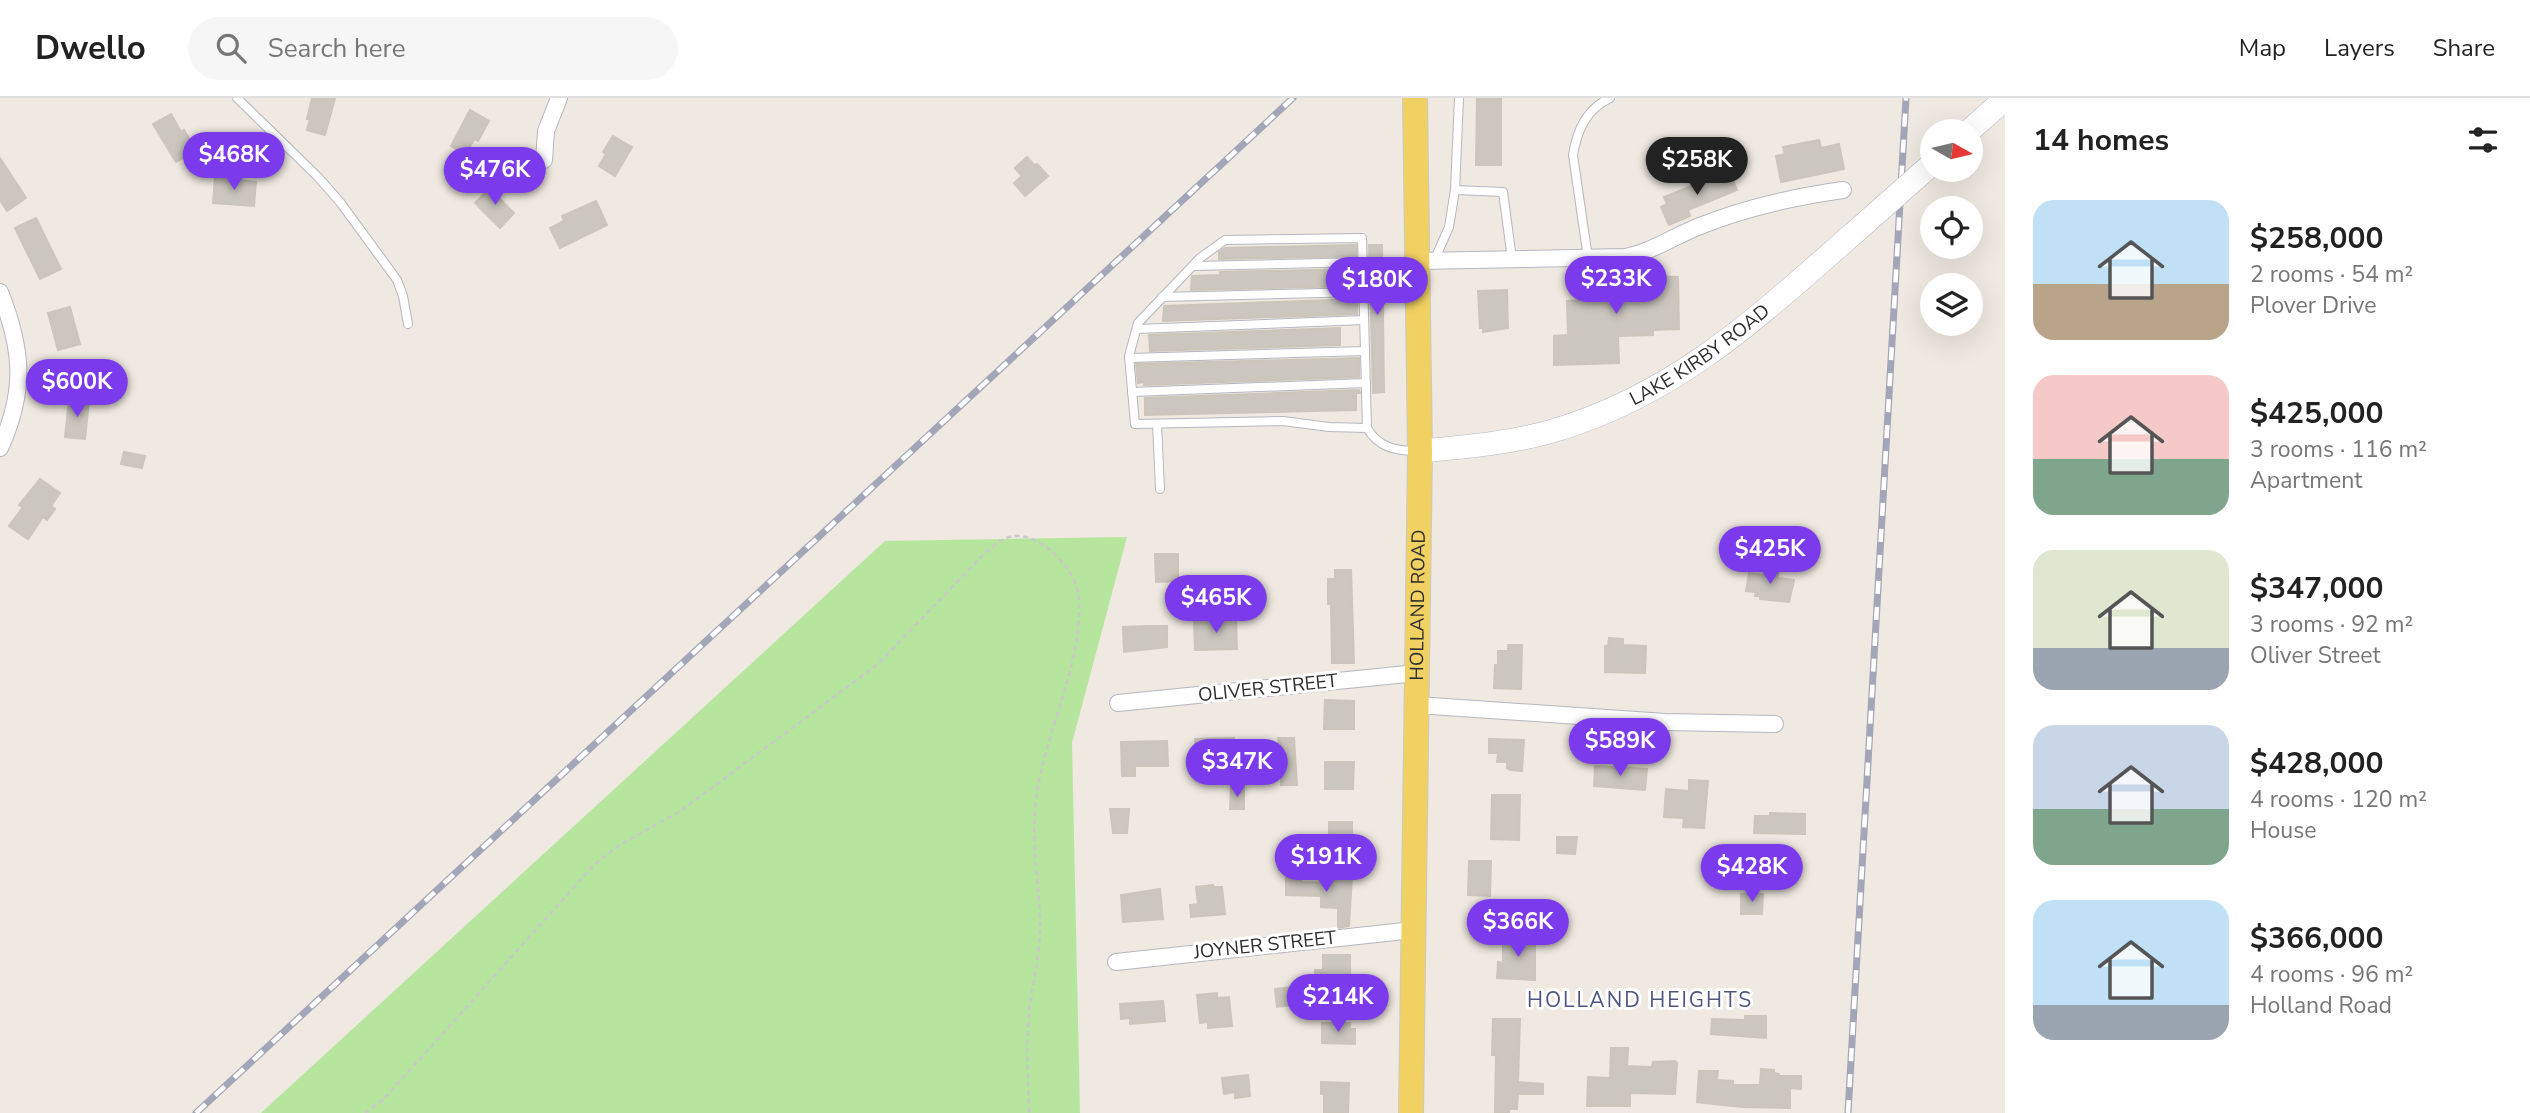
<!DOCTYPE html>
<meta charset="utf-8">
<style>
body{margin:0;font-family:"Nunito Sans",sans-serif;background:#f6f6f6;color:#222;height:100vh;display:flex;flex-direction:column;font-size:26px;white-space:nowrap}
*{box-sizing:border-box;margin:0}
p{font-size:23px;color:#767676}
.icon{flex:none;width:38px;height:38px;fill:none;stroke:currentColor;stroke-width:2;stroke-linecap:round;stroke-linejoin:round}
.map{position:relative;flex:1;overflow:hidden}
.sheet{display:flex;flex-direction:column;background:#fff;width:525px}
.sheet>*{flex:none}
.needle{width:46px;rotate:98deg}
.fabs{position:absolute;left:1920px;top:21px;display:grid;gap:14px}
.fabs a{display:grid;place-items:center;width:63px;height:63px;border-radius:50%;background:#fff;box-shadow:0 7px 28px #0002;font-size:35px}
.price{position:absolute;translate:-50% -60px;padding:0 16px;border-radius:24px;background:#7c3aed;color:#fff;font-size:23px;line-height:46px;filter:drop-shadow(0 2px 4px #0008)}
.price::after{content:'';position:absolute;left:50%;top:42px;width:21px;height:16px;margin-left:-10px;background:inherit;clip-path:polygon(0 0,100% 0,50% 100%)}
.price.current{background:#222;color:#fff}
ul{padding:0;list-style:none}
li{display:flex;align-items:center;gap:21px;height:175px;padding:0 28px}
li span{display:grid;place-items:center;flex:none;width:196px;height:140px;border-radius:21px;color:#555}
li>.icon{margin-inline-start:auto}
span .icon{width:84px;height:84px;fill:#fffc;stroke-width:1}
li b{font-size:30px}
h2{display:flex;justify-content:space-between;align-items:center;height:84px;padding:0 28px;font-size:30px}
header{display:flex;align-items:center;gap:42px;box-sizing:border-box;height:98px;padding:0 35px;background:#fff;border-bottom:2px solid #e0e0e0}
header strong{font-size:33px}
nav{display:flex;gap:38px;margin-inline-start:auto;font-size:24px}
.search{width:490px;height:63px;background:#f6f6f6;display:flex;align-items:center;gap:18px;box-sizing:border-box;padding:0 24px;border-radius:38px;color:#767676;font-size:26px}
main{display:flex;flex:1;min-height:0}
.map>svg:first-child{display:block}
.green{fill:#b6e59e}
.building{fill:#cbc7bf;stroke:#cbc5ba;stroke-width:2}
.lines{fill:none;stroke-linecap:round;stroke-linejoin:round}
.lane-casing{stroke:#b4b7c1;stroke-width:10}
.street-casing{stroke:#b4b7c1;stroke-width:18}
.secondary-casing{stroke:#b4b7c1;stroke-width:24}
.primary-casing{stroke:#c9c9c9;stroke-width:26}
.path{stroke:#c9c9c9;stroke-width:2.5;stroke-dasharray:5 3.5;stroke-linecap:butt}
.lane{stroke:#fff;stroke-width:8}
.street{stroke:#fff;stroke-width:16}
.secondary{stroke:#fff;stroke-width:23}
.primary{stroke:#f2d163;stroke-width:24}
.rail-casing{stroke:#a3a6b8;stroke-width:7}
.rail{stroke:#fff;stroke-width:4.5;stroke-dasharray:13;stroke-linecap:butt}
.secondary-bridge-casing{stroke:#b4b7c1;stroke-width:24;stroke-linecap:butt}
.secondary-bridge{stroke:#fff;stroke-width:23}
.labels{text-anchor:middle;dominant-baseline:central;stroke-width:6;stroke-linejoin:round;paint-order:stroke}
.street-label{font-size:19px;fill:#2e2e2e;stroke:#fff}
.neighbourhood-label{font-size:21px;letter-spacing:2px;fill:#4d5680;stroke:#fff}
</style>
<header>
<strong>Dwello</strong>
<div class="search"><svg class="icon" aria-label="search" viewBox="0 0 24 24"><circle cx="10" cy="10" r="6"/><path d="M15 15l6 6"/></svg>Search here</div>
<nav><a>Map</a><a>Layers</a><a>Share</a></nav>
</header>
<main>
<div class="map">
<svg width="2005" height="1015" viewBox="0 0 2005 1015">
<rect width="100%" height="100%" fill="#efe9e1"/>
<path class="green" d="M 1127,439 L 1072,645 L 1080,1015 L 261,1015 L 885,443 Z"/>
<g class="building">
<path d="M 312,0 L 335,0 L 325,37 L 307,32 L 310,21 L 307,21 Z"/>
<path d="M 1477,0 L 1501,0 L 1501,67 L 1476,67 Z"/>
<path d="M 470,12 L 489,23 L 478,43 L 474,41 L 466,56 L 451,48 Z"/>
<path d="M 171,16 L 181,34 L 184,32 L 191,44 L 187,46 L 192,55 L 176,64 L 153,26 Z"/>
<path d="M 613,38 L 632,49 L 615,78 L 599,68 L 606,56 L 603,54 Z"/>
<path d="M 1819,42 L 1821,50 L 1839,46 L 1844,71 L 1781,84 L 1776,58 L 1785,56 L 1783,49 Z"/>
<path d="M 1027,59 L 1035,68 L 1037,66 L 1048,78 L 1025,98 L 1014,85 L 1022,78 L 1015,70 Z"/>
<path d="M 0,60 L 26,100 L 7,113 L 0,102 Z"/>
<path d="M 1729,73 L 1737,92 L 1688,112 L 1690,118 L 1669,127 L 1661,109 L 1667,106 L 1664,99 Z"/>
<path d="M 215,79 L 256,84 L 254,108 L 213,105 Z"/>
<path d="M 492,88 L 500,97 L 498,99 L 514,115 L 500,130 L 475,105 Z"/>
<path d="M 596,103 L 607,127 L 560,150 L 550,130 L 564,123 L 562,118 Z"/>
<path d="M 36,120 L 61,171 L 40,181 L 15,130 Z"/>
<path d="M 1353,147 L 1356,147 L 1356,158 L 1219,161 L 1219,154 L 1225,150 Z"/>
<path d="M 1369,147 L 1382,147 L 1384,294 L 1373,295 Z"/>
<path d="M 1356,171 L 1357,188 L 1191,192 L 1192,178 L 1220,177 L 1220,174 Z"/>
<path d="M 1587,176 L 1678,179 L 1679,231 L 1653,232 L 1653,237 L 1618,238 L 1619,265 L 1554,267 L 1554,238 L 1568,237 L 1567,203 L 1584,202 Z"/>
<path d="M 1507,192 L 1508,230 L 1483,234 L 1483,230 L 1480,230 L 1478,193 Z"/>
<path d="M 1357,201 L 1357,216 L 1163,223 L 1164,208 Z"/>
<path d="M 70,209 L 80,246 L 58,252 L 48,215 Z"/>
<path d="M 1340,230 L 1340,247 L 1150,253 L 1149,237 Z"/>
<path d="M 1359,260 L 1359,279 L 1144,287 L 1144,284 L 1138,285 L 1136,266 Z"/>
<path d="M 1359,292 L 1360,295 L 1356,295 L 1356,312 L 1145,317 L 1145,300 Z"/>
<path d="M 69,301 L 89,303 L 85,341 L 65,339 Z"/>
<path d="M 124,354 L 145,358 L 142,370 L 121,366 Z"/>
<path d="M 40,381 L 60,395 L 51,408 L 55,411 L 47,422 L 43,419 L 28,441 L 9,428 L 23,409 L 19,407 Z"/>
<path d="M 1155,456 L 1178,456 L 1178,483 L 1156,484 Z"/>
<path d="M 1767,471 L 1778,473 L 1778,480 L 1794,482 L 1789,504 L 1760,501 L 1760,498 L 1755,498 L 1756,494 L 1746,493 L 1749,475 L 1766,477 Z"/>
<path d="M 1335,472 L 1351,472 L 1354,565 L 1332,565 L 1331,506 L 1328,506 L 1328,481 L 1335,481 Z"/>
<path d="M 1235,494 L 1249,494 L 1250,513 L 1236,513 Z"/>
<path d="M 1236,522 L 1237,551 L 1195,552 L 1194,523 Z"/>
<path d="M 1148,528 L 1167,528 L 1167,549 L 1124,554 L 1123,529 Z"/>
<path d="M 1609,540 L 1623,541 L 1623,547 L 1646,548 L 1645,575 L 1605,574 L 1605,548 L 1608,548 Z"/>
<path d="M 1508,547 L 1522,547 L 1521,591 L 1494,590 L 1495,567 L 1498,567 L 1498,553 L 1508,553 Z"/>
<path d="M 1325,602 L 1354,603 L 1354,631 L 1324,631 Z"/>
<path d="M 1234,640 L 1234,666 L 1210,667 L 1210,672 L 1196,672 L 1195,641 Z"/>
<path d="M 1278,640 L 1294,640 L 1297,687 L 1281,687 L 1282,656 L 1280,657 Z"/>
<path d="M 1489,641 L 1524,642 L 1522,673 L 1510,672 L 1507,670 L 1507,664 L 1497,664 L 1498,655 L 1489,655 Z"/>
<path d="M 1167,643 L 1168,668 L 1135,668 L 1135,678 L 1122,678 L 1121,644 Z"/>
<path d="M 1325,664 L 1354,664 L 1353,691 L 1325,691 Z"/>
<path d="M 1595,668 L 1647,671 L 1645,692 L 1594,688 Z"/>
<path d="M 1689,682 L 1708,683 L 1704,730 L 1683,729 L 1684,720 L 1664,719 L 1666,691 L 1689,693 Z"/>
<path d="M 1231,690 L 1244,690 L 1244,711 L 1230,711 Z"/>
<path d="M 1492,697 L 1520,697 L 1519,742 L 1491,741 Z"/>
<path d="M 1110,711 L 1129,711 L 1127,735 L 1113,735 Z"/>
<path d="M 1770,715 L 1805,716 L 1805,736 L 1754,735 L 1755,718 L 1770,718 Z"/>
<path d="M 1329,724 L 1352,724 L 1352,749 L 1329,748 Z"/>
<path d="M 1557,739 L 1577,739 L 1575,756 L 1557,755 Z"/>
<path d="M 1280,755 L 1294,755 L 1294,773 L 1279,772 Z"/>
<path d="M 1469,763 L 1491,763 L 1490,798 L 1468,797 Z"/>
<path d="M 1286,778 L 1301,779 L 1301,784 L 1328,785 L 1328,779 L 1352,779 L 1349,828 L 1338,830 L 1338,810 L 1321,809 L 1321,798 L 1286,797 Z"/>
<path d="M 1213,787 L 1213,789 L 1222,789 L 1225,816 L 1191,819 L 1190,807 L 1198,806 L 1196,789 Z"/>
<path d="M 1160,791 L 1163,821 L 1123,824 L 1121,797 Z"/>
<path d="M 1741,796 L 1763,796 L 1762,816 L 1741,816 Z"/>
<path d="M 1503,838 L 1535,839 L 1535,882 L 1497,880 L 1498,864 L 1503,865 Z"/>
<path d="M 1323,857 L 1350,857 L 1350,885 L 1315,884 L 1315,872 L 1323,872 Z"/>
<path d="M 1291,889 L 1293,907 L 1277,909 L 1275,891 Z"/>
<path d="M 1217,895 L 1217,900 L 1229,899 L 1232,928 L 1208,930 L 1208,924 L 1200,925 L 1197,897 Z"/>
<path d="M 1163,903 L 1165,923 L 1130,926 L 1130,920 L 1121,921 L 1120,906 Z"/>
<path d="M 1745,918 L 1766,918 L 1766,940 L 1711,936 L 1712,921 L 1745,922 Z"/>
<path d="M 1493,921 L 1520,921 L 1518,984 L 1543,986 L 1543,996 L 1518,996 L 1517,1011 L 1509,1011 L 1509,1015 L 1495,1015 L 1496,957 L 1492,957 Z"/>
<path d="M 1322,925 L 1350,925 L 1350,931 L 1355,931 L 1355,946 L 1322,945 Z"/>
<path d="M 1611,950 L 1628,950 L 1627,968 L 1652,969 L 1653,964 L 1675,963 L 1677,965 L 1675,996 L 1630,995 L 1630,1008 L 1587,1008 L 1588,979 L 1610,980 Z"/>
<path d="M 1761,971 L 1774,972 L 1774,975 L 1779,976 L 1779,978 L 1801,978 L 1801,991 L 1790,990 L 1790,1010 L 1742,1009 L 1697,1004 L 1699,973 L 1718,973 L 1717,982 L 1733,983 L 1733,987 L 1760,987 Z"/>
<path d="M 1248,977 L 1250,998 L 1235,1000 L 1235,994 L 1224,996 L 1222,980 Z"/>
<path d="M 1321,984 L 1349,985 L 1348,1015 L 1324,1015 L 1324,996 L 1321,996 Z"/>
</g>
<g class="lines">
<defs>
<g id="lane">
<path d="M 237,0 L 318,79 L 340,104 L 397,182 L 403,198 L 408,226"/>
<path d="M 1455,92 L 1503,94 L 1512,161"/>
<path d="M 1588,160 L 1573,57 C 1577,33 1586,11 1610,0"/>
<path d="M 1434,163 L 1449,129 L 1455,92 L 1459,0"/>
<path d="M 1193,168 L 1362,164"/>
<path d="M 1162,199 L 1363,194"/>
<path d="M 1137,231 L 1364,222"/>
<path d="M 1129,260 L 1365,253"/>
<path d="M 1132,294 L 1366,285"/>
<path d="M 1157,326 L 1160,391"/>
<path d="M 1367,330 L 1329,329 L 1283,323 L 1135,326 L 1129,258 L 1138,225 L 1200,160 L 1225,142 L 1362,140 L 1367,330 C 1378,349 1395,353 1417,353"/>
</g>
<g id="street">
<path d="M 544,62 L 546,33 L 559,0"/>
<path d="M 1418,163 L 1625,159 C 1652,154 1674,138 1700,128 C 1747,109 1793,99 1843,92"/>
<path d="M 0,194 C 23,252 26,293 0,350"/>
<path d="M 1118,605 L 1417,575"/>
<path d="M 1417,607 L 1665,624 L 1775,626"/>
<path d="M 1116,864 L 1414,832"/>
</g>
<g id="secondary">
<path d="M 1969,33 L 2005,1"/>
<path id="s1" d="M 1420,353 C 1466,349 1512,345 1556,332 C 1679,295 1760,217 1854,135"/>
</g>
<g id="primary">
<path id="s2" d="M 1411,1015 L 1420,353 L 1415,0"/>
</g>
</defs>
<use href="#lane" class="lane-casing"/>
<use href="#street" class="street-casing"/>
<use href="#secondary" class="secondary-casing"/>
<use href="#primary" class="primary-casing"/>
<path class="path" d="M 365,1015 L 383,1002 L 593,768 L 618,748 L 682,712 L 878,566 L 983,457 C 991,450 999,442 1009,439 C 1037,431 1074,469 1078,494 C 1087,558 1043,637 1036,702 C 1030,746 1041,791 1040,835 C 1039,861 1032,888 1029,914 C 1026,948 1028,981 1029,1015"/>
<use href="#lane" class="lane"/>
<use href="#street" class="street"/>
<use href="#secondary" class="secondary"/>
<use href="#primary" class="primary"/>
<defs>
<g id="rail">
<path d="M 196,1015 L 1293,0"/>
<path d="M 1848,1015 L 1906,0"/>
</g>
</defs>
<use href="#rail" class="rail-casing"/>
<use href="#rail" class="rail"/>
<defs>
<path id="secondary-bridge" d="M 1854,135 L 1932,66"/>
</defs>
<use href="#secondary-bridge" class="secondary-bridge-casing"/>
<use href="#secondary-bridge" class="secondary-bridge"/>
</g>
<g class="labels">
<g class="street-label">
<text stroke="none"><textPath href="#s1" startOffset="301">LAKE KIRBY ROAD</textPath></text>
<text stroke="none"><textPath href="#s2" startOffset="508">HOLLAND ROAD</textPath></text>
<text transform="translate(1268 590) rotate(-6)">OLIVER STREET</text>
<text transform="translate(1265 847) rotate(-6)">JOYNER STREET</text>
</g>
<g class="neighbourhood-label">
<text x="1640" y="902">HOLLAND HEIGHTS</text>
</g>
</g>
</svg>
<div class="fabs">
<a><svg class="needle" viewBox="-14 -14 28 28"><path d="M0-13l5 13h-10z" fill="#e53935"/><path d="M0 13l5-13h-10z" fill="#767676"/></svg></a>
<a><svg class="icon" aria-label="locate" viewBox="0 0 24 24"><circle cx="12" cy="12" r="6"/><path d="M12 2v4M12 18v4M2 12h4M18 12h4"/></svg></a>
<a><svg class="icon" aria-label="layers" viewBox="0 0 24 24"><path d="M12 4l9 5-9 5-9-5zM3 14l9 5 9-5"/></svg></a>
</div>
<b class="price" style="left:234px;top:94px">$468K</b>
<b class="price current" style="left:1697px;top:99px">$258K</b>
<b class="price" style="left:495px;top:109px">$476K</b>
<b class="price" style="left:1616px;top:218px">$233K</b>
<b class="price" style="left:1377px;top:219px">$180K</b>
<b class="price" style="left:77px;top:321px">$600K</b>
<b class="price" style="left:1770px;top:488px">$425K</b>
<b class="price" style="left:1216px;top:537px">$465K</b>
<b class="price" style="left:1620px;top:680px">$589K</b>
<b class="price" style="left:1237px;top:701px">$347K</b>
<b class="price" style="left:1326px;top:796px">$191K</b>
<b class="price" style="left:1752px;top:806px">$428K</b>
<b class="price" style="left:1518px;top:861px">$366K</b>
<b class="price" style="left:1338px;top:936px">$214K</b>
</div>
<section class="sheet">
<h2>14 homes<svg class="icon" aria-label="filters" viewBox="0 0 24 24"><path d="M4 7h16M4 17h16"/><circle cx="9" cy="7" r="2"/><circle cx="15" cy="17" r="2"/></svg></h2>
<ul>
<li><span style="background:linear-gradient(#bfe0f5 60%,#b9a48a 0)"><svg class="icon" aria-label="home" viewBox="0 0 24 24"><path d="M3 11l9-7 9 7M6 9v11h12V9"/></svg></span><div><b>$258,000</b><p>2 rooms · 54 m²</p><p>Plover Drive</p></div></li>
<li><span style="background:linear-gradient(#f6c9c9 60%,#7fa58c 0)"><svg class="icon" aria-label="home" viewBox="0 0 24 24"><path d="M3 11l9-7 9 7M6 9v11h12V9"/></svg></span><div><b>$425,000</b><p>3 rooms · 116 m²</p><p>Apartment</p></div></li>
<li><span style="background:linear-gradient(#dfe7d0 70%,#9aa5b1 0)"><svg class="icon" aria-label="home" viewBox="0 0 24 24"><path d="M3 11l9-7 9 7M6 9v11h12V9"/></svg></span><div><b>$347,000</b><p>3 rooms · 92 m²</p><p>Oliver Street</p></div></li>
<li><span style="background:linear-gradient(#c9d6e8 60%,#7fa58c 0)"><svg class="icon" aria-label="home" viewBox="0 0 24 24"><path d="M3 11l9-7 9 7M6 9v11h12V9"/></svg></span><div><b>$428,000</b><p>4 rooms · 120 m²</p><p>House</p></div></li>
<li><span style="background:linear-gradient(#bfe0f5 75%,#9aa5b1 0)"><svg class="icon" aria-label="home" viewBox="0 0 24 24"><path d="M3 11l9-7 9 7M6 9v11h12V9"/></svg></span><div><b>$366,000</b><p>4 rooms · 96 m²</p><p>Holland Road</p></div></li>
</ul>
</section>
</main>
